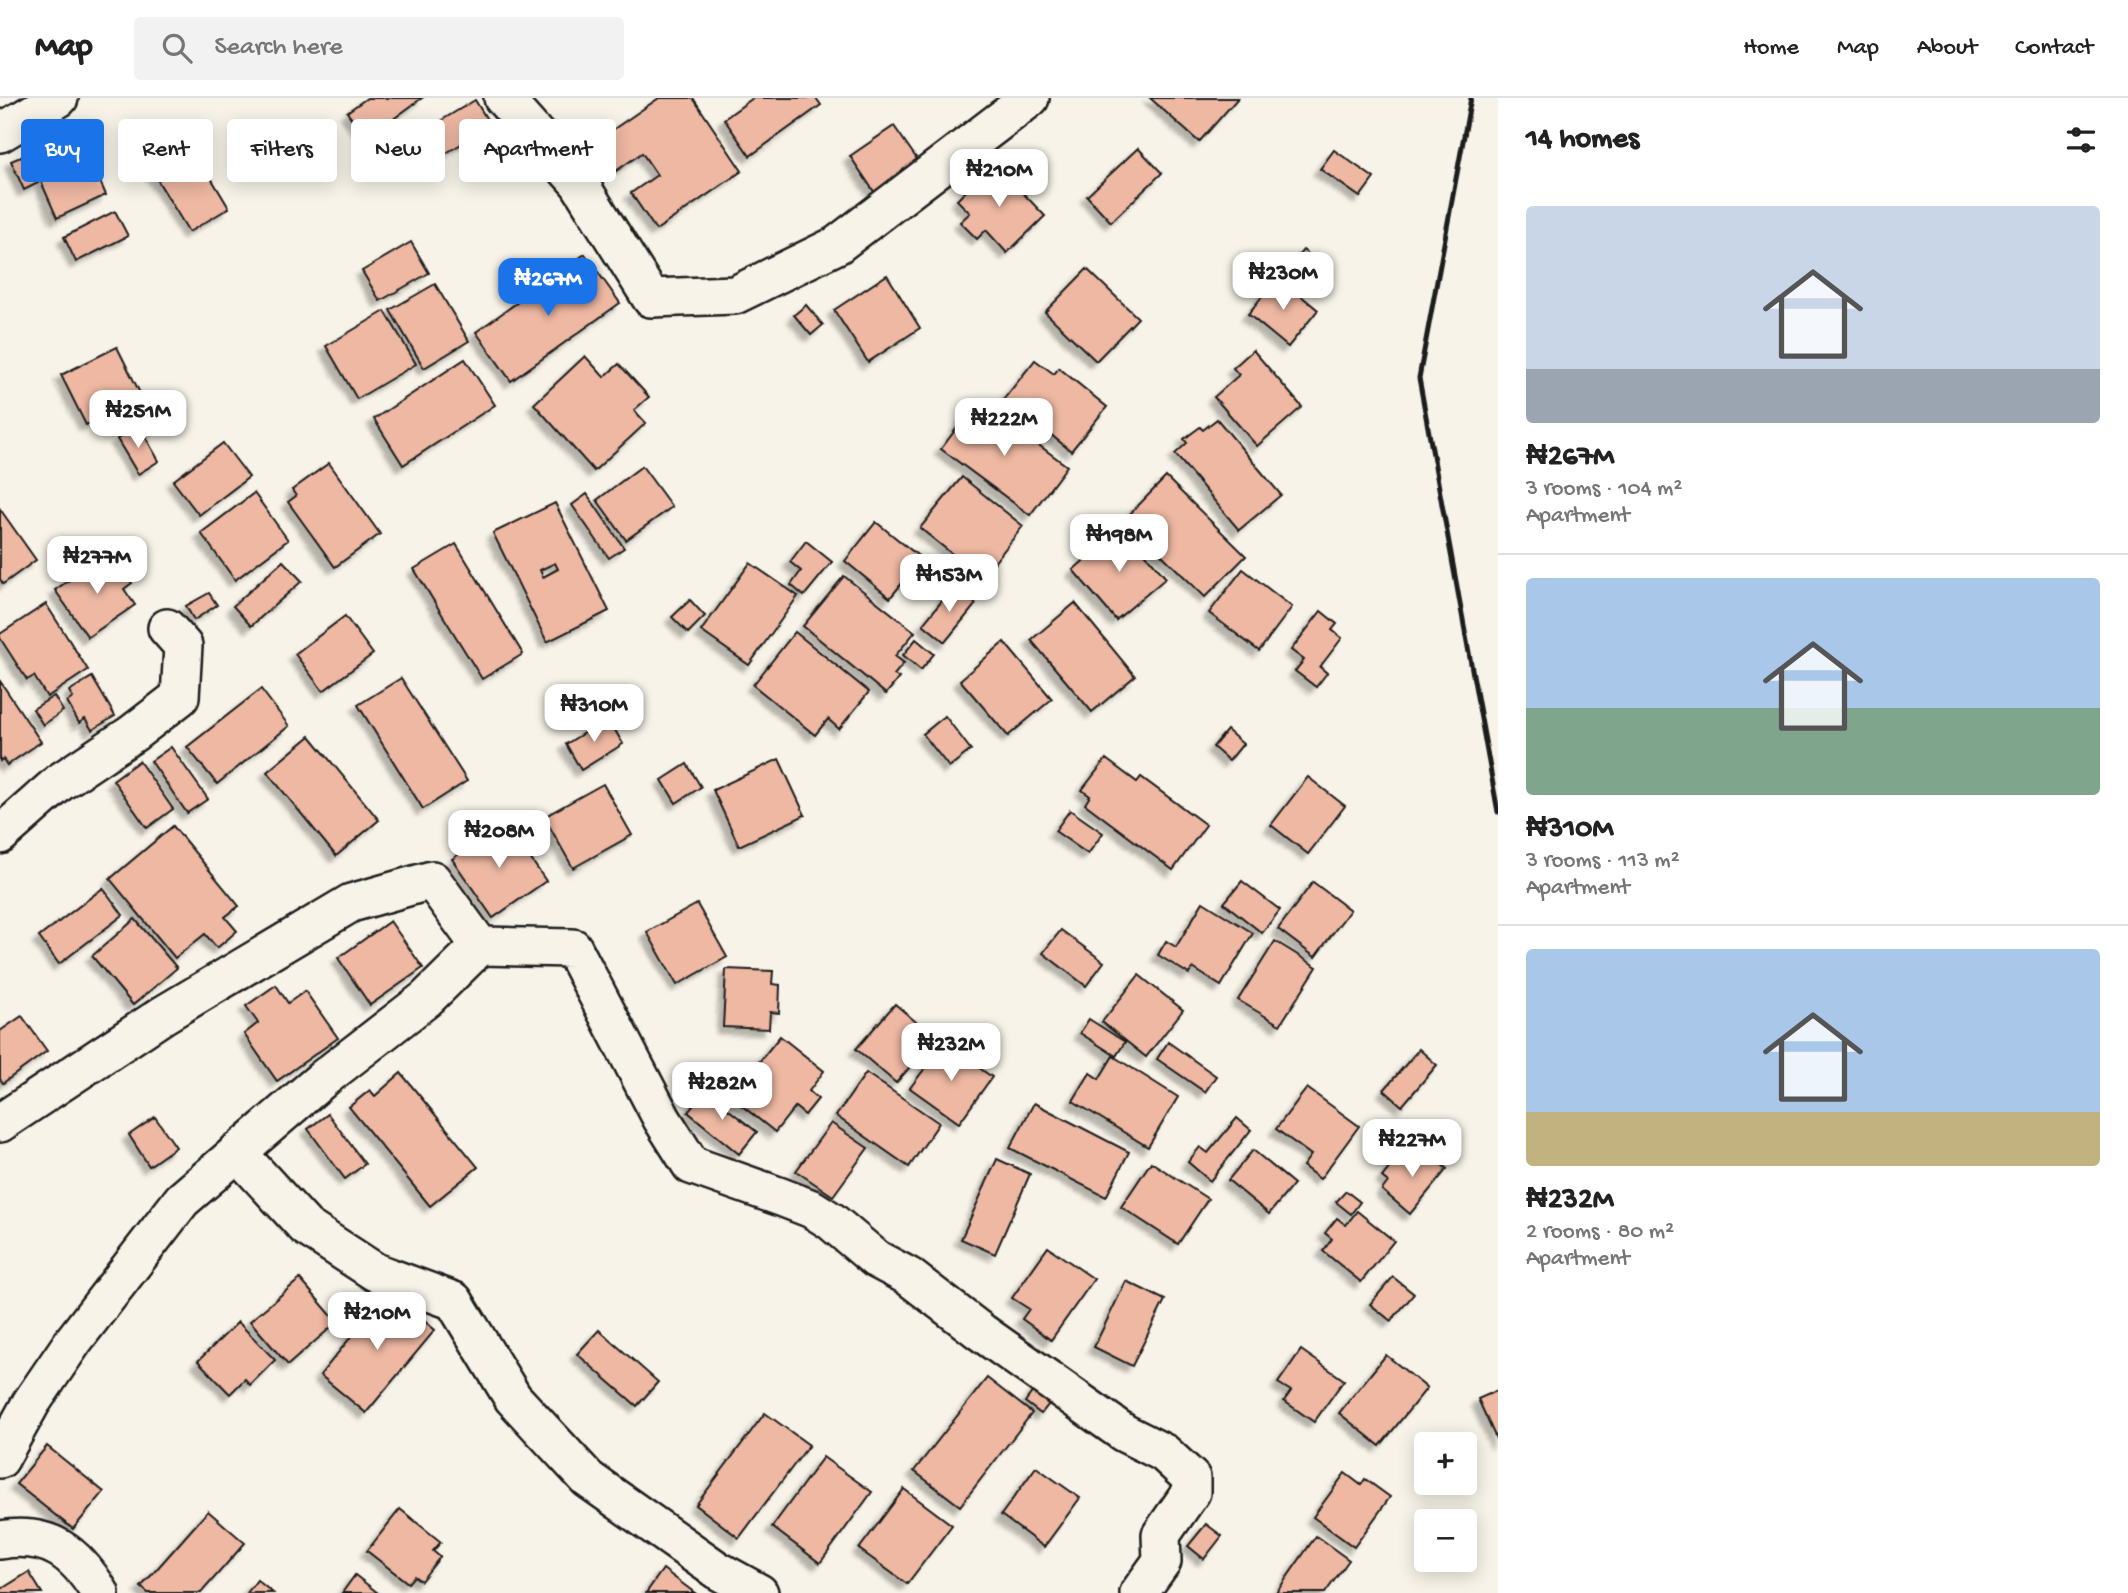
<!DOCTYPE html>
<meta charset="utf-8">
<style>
body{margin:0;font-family:"Gochi Hand",sans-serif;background:#f2f2f2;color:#222;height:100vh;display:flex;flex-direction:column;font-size:26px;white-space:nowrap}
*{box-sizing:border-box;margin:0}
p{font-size:23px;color:#767676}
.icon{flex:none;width:38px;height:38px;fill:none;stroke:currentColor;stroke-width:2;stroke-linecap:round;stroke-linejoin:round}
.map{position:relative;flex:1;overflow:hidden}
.side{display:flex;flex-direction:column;background:#fff;width:630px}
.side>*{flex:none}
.hud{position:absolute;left:21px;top:21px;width:665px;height:63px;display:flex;gap:14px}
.tools{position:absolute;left:1414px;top:1334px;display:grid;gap:14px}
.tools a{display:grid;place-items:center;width:63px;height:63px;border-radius:7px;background:#fff;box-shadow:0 4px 18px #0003;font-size:35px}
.price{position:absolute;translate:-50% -60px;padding:0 16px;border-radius:14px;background:#fff;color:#222;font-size:23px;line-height:46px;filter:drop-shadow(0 2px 4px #0008)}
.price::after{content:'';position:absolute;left:50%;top:42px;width:21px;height:16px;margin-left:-10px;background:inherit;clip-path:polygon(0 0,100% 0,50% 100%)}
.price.on{background:#1a73e8;color:#fff}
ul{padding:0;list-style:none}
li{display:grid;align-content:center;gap:14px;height:371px;padding:0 28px}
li+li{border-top:2px solid #e0e0e0}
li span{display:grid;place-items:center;height:217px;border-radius:7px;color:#555}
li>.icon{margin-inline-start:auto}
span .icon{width:126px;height:126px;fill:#fffc;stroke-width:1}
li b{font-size:30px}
h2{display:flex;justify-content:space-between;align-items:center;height:84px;padding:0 28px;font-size:30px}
.chip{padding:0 24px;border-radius:7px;background:#fff;box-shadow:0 4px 18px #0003;font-size:24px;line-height:63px}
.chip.on{background:#1a73e8;color:#fff}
header{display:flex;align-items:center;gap:42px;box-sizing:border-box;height:98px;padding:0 35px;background:#fff;border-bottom:2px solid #e0e0e0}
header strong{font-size:33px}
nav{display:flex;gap:38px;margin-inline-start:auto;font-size:24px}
.search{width:490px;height:63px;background:#f2f2f2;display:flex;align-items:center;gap:18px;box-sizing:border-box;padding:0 24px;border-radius:7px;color:#767676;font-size:26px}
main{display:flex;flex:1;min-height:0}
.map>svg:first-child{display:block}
.building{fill:#eeb8a2;stroke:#1c1c1c;stroke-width:2;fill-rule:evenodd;filter:url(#shadow)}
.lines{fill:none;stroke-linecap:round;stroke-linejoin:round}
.minor-casing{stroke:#1c1c1c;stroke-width:42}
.minor{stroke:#f7f3e8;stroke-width:37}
.rail{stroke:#1c1c1c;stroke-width:5}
</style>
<header>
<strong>Map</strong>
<div class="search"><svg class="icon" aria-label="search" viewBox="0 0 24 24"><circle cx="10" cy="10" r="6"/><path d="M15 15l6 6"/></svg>Search here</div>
<nav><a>Home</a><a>Map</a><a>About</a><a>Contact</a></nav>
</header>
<main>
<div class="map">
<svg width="1498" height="1495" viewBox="0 0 1498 1495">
<defs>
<filter id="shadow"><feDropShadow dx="-6" dy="6" stdDeviation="2" flood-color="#0004"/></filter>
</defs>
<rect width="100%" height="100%" fill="#f7f3e8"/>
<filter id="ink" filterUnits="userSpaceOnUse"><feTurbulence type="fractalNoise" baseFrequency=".0143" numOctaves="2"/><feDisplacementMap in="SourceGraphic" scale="14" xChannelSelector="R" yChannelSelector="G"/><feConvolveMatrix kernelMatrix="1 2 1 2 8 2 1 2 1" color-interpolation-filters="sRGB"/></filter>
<g filter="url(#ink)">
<g class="building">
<path d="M 367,0 L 422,0 L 366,41 L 347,14 Z"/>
<path d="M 659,0 L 693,0 L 742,73 L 656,132 L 631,95 L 657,77 L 642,55 L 616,73 L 595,44 Z"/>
<path d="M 753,0 L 816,0 L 821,7 L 750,58 L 724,21 Z"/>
<path d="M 1150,0 L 1238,0 L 1199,44 Z"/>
<path d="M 475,2 L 491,28 L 438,60 L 422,34 Z"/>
<path d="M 894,28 L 919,64 L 875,95 L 850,58 Z"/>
<path d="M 398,34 L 407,45 L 383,64 L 374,53 Z"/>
<path d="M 184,35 L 229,110 L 189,134 L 144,60 Z"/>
<path d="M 1138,50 L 1162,75 L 1111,124 L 1087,98 Z"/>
<path d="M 1334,52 L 1374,80 L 1360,99 L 1320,71 Z"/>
<path d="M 88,56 L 106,97 L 57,120 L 39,79 Z"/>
<path d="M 25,57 L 38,85 L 24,92 L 11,63 Z"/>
<path d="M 994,65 L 1045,118 L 1007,155 L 986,132 L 977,141 L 960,124 L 970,115 L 957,102 Z"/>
<path d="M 115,113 L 128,138 L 76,164 L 64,139 Z"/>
<path d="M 411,144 L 429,175 L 380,203 L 362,173 Z"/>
<path d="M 1303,152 L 1325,169 L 1308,191 L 1285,173 Z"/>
<path d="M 585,156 L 620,205 L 511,283 L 476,234 Z"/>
<path d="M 1087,171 L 1138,220 L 1096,263 L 1045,214 Z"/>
<path d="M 887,177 L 920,230 L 868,264 L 834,212 Z"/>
<path d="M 1278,179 L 1318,212 L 1288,249 L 1248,216 Z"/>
<path d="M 435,186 L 469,243 L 424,270 L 390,212 Z"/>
<path d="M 806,207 L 823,227 L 811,237 L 794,217 Z"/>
<path d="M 385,213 L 416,266 L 357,301 L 326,248 Z"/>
<path d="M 117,249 L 142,299 L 86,327 L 61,277 Z"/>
<path d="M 1253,252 L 1302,309 L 1257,348 L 1214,299 L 1239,277 L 1233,270 Z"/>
<path d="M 585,258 L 604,279 L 619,266 L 649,299 L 634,312 L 646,325 L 594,373 L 534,306 Z"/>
<path d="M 465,261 L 495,307 L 403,367 L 374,321 Z"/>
<path d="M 1035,262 L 1054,276 L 1059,270 L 1107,309 L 1071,353 L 1040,328 L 1035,334 L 1000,306 Z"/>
<path d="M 978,302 L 1067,368 L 1030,417 L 941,351 Z"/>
<path d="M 1217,321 L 1281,397 L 1239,432 L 1175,356 L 1187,345 L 1184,341 L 1200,329 L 1203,332 Z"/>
<path d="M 139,328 L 159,363 L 138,376 L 117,341 Z"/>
<path d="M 223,345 L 249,379 L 199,417 L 173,383 Z"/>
<path d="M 329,365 L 380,436 L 335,469 L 288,404 L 296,398 L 292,392 Z"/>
<path d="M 642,368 L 672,409 L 626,442 L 597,402 Z"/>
<path d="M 962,379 L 1023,428 L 982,480 L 920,430 Z"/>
<path d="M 1166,379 L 1246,458 L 1205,499 L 1125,421 Z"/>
<path d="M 254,395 L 288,442 L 235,482 L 201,435 Z"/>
<path d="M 587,396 L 624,450 L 609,460 L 572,407 Z"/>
<path d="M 555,405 L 609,513 L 547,544 L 493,435 ZM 555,465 L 558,471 L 543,479 L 540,472 Z"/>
<path d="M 0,411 L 36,462 L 3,486 L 0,481 Z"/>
<path d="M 876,424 L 922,461 L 890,500 L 845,463 Z"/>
<path d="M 1122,429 L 1166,480 L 1116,522 L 1073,472 Z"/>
<path d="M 806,443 L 832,464 L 804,498 L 791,487 L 801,473 L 790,464 Z"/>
<path d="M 456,446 L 523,556 L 482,581 L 414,471 Z"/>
<path d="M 102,459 L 111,473 L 119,466 L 132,485 L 124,491 L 135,507 L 88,539 L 55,492 Z"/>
<path d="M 283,463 L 302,483 L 251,528 L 233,508 Z"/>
<path d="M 750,465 L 798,498 L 749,567 L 701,533 Z"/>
<path d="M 1243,471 L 1292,509 L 1259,553 L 1209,515 Z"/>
<path d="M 844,478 L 915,534 L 895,558 L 904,565 L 894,577 L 899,580 L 886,596 L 803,528 Z"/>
<path d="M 954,488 L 976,506 L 945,544 L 923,526 Z"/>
<path d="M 209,495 L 217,507 L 194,522 L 186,508 Z"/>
<path d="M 690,502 L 705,518 L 688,535 L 672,519 Z"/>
<path d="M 1075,505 L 1135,578 L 1092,614 L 1031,542 Z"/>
<path d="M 46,506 L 88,572 L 47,599 L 34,578 L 27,582 L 0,540 L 0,536 Z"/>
<path d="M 1321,513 L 1337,526 L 1332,532 L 1342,540 L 1320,569 L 1327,575 L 1316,589 L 1295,573 L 1304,562 L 1291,552 Z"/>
<path d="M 345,518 L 373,556 L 323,593 L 295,556 Z"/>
<path d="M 795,534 L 869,594 L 839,631 L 828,621 L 815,637 L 753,587 Z"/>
<path d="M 916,541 L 934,556 L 921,572 L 903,557 Z"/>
<path d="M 1004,544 L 1052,601 L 1008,638 L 960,582 Z"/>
<path d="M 92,579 L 115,618 L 92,632 L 85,621 L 79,625 L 67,604 L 73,600 L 69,593 Z"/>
<path d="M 401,580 L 467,683 L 423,711 L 358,607 Z"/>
<path d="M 0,583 L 41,644 L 7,667 L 3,661 L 0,663 Z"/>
<path d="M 261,591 L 289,628 L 217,686 L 187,649 Z"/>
<path d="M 54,598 L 63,613 L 43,627 L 33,611 Z"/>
<path d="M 945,618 L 971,652 L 949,669 L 923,636 Z"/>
<path d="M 608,620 L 623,646 L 581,672 L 566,646 Z"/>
<path d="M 1227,632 L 1243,646 L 1229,663 L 1213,649 Z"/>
<path d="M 310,638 L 379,722 L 336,758 L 267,674 Z"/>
<path d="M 171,649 L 208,701 L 187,715 L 151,663 Z"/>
<path d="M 779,661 L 805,717 L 739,748 L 713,692 Z"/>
<path d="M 1106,661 L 1137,684 L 1141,679 L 1206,727 L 1173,772 L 1085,706 L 1090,698 L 1082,692 Z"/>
<path d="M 139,663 L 173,711 L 147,730 L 113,682 Z"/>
<path d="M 687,666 L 701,689 L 676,705 L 662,682 Z"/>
<path d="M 1308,679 L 1345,708 L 1308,756 L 1271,727 Z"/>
<path d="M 603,686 L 632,737 L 573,770 L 544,719 Z"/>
<path d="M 1070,712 L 1103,735 L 1088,756 L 1055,733 Z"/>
<path d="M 505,724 L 546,783 L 493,820 L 452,761 Z"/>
<path d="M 173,728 L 239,808 L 225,819 L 237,833 L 217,850 L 205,836 L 175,860 L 110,781 Z"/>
<path d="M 1242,783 L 1280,812 L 1262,835 L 1224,805 Z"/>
<path d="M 1313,784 L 1350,812 L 1315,859 L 1278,831 Z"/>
<path d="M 103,790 L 123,817 L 59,866 L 39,839 Z"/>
<path d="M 1203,804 L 1253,835 L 1221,888 L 1193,870 L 1189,876 L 1158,857 L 1166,843 L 1176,849 Z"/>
<path d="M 697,806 L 727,859 L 677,887 L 647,834 Z"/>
<path d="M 135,821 L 177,870 L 133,907 L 92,858 Z"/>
<path d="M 390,823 L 423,870 L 370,907 L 338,860 Z"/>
<path d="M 1061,832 L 1104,864 L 1086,888 L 1043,855 Z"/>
<path d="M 1275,843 L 1317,869 L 1280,927 L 1238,902 Z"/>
<path d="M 726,871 L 773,873 L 772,886 L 780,887 L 779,915 L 770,914 L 769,931 L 723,929 Z"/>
<path d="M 1139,877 L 1183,912 L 1146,959 L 1102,924 Z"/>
<path d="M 276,887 L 288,905 L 305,893 L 338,940 L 277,983 L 244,936 L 258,925 L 246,908 Z"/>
<path d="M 895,906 L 935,940 L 896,985 L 856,951 Z"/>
<path d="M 22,918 L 47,953 L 3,985 L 0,981 L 0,933 Z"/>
<path d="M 1089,921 L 1125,944 L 1116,958 L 1080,935 Z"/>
<path d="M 780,938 L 824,973 L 809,993 L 818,1001 L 805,1017 L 795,1009 L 775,1034 L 731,999 Z"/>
<path d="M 1168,944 L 1216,978 L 1205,994 L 1157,961 Z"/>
<path d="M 944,945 L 992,979 L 959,1025 L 910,990 Z"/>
<path d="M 1419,951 L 1437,967 L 1402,1008 L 1384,992 Z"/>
<path d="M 1113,958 L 1178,999 L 1148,1049 L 1073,1003 L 1090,975 L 1099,981 Z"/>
<path d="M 401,975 L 478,1069 L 430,1108 L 349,1009 L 370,992 L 375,998 Z"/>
<path d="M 866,975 L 939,1025 L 909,1069 L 836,1018 Z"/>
<path d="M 1307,990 L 1359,1028 L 1320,1081 L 1303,1068 L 1311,1057 L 1276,1031 Z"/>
<path d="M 705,993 L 757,1034 L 739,1056 L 688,1014 Z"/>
<path d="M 1034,1005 L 1129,1054 L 1106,1099 L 1010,1050 Z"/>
<path d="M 328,1016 L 365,1066 L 345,1081 L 308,1031 Z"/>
<path d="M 155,1019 L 176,1049 L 149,1068 L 129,1037 Z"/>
<path d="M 1237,1020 L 1251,1032 L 1210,1083 L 1188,1064 L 1200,1049 L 1208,1055 Z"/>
<path d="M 831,1025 L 868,1050 L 833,1098 L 796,1073 Z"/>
<path d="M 1419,1048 L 1447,1071 L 1410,1116 L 1382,1092 L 1388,1084 L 1382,1079 L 1399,1058 L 1406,1063 Z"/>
<path d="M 1253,1052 L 1294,1086 L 1269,1116 L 1228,1082 Z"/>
<path d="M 997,1061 L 1030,1076 L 995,1156 L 961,1141 Z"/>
<path d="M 1151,1064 L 1208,1101 L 1178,1146 L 1121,1109 Z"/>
<path d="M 1346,1093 L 1360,1104 L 1351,1116 L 1336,1104 Z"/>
<path d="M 1357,1113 L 1394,1143 L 1361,1184 L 1323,1153 L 1332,1141 L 1325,1135 L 1337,1120 L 1346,1127 Z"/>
<path d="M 1048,1149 L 1094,1181 L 1051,1242 L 1022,1221 L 1029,1211 L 1012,1200 Z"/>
<path d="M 1393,1179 L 1414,1196 L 1391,1223 L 1370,1206 Z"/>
<path d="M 300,1181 L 337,1224 L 288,1267 L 250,1223 Z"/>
<path d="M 1126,1183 L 1165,1202 L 1132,1268 L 1094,1249 Z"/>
<path d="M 388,1193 L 435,1232 L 366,1315 L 320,1277 Z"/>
<path d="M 238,1224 L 275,1262 L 250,1287 L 245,1281 L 230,1296 L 198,1263 Z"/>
<path d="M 599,1232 L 658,1284 L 637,1308 L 577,1256 Z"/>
<path d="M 1301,1252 L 1344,1282 L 1314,1324 L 1284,1303 L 1291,1293 L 1278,1285 Z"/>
<path d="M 1386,1257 L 1427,1290 L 1380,1348 L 1339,1315 Z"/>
<path d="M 987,1280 L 1032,1315 L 960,1408 L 914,1373 Z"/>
<path d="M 1039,1285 L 1055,1298 L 1041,1316 L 1025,1304 Z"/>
<path d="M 1498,1292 L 1498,1345 L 1478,1301 Z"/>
<path d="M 765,1315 L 809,1347 L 739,1440 L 696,1407 Z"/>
<path d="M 47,1348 L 104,1394 L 73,1431 L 16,1386 Z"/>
<path d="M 823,1359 L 872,1394 L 820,1465 L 772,1429 Z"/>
<path d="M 1036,1369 L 1080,1400 L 1044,1449 L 1001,1417 Z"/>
<path d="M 1345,1375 L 1361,1387 L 1365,1381 L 1390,1399 L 1354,1449 L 1313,1419 Z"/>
<path d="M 904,1391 L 952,1427 L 907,1486 L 859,1451 Z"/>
<path d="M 400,1411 L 441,1444 L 433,1453 L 440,1459 L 421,1483 L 414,1478 L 408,1485 L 367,1453 Z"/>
<path d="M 208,1413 L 245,1445 L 201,1495 L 148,1495 L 141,1489 Z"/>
<path d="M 1206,1426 L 1222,1438 L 1204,1461 L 1188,1448 Z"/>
<path d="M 1316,1438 L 1349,1462 L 1325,1495 L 1276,1495 Z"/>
<path d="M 663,1471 L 695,1495 L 646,1495 Z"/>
<path d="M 29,1474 L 42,1495 L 0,1495 L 0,1492 Z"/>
<path d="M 355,1477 L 378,1495 L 342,1495 Z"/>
<path d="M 257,1482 L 273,1495 L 247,1495 Z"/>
</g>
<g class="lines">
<defs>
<g id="minor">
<path d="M 503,0 L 579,85 L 651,200 L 735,197 L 837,147 L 1030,0"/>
<path d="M 0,35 L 59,0"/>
<path d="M 0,737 L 60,684 L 132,636 L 180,599 L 183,548 L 167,530"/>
<path d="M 480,848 L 573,850 L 662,1021 L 691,1067 L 781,1099 L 812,1111 L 831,1123 L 876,1161 L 908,1178 L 981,1234 L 1124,1335 L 1164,1355 L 1191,1380 L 1191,1394 L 1161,1437 L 1162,1463 L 1139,1495"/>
<path d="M 0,1025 L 163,917 L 351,805 L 432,782 L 480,848 L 426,901 L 324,980 L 182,1102 L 74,1242 L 31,1305 L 0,1361"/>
<path d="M 237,1054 L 306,1129 L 375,1174 L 454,1203 L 513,1300 L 588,1381 L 717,1472 L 759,1495"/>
<path d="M 0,1442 C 50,1434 76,1455 100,1495"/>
</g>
</defs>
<use href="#minor" class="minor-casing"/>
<use href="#minor" class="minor"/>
<path class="rail" d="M 1471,0 L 1419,280 L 1498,714"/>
</g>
</g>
</svg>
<div class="tools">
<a>+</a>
<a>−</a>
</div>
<b class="price" style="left:999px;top:111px">₦210M</b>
<b class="price" style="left:1283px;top:214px">₦230M</b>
<b class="price on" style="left:548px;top:220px">₦267M</b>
<b class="price" style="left:138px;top:352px">₦251M</b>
<b class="price" style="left:1004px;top:360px">₦222M</b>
<b class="price" style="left:1119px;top:476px">₦198M</b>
<b class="price" style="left:97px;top:498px">₦277M</b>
<b class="price" style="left:949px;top:516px">₦153M</b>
<b class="price" style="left:594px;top:646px">₦310M</b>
<b class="price" style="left:499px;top:772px">₦208M</b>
<b class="price" style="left:951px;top:985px">₦232M</b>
<b class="price" style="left:722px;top:1024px">₦282M</b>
<b class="price" style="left:1412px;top:1081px">₦227M</b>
<b class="price" style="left:377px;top:1254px">₦210M</b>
<div class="hud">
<a class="chip on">Buy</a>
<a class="chip">Rent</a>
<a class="chip">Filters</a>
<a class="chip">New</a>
<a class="chip">Apartment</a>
</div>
</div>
<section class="side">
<h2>14 homes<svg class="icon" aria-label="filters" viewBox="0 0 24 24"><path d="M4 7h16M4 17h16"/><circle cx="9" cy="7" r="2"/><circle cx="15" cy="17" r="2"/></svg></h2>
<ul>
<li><span style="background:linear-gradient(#c9d6e8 75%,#9aa5b1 0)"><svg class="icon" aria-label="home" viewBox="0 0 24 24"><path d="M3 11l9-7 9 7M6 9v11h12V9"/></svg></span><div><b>₦267M</b><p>3 rooms · 104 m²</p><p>Apartment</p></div></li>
<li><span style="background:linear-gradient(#a9c7e8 60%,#7fa58c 0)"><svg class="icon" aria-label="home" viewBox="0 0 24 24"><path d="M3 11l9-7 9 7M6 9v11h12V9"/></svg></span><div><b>₦310M</b><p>3 rooms · 113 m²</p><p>Apartment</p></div></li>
<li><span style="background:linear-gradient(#a9c7e8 75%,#c2b280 0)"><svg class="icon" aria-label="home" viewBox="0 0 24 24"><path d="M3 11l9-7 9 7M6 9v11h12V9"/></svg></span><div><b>₦232M</b><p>2 rooms · 80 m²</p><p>Apartment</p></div></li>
</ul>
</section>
</main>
